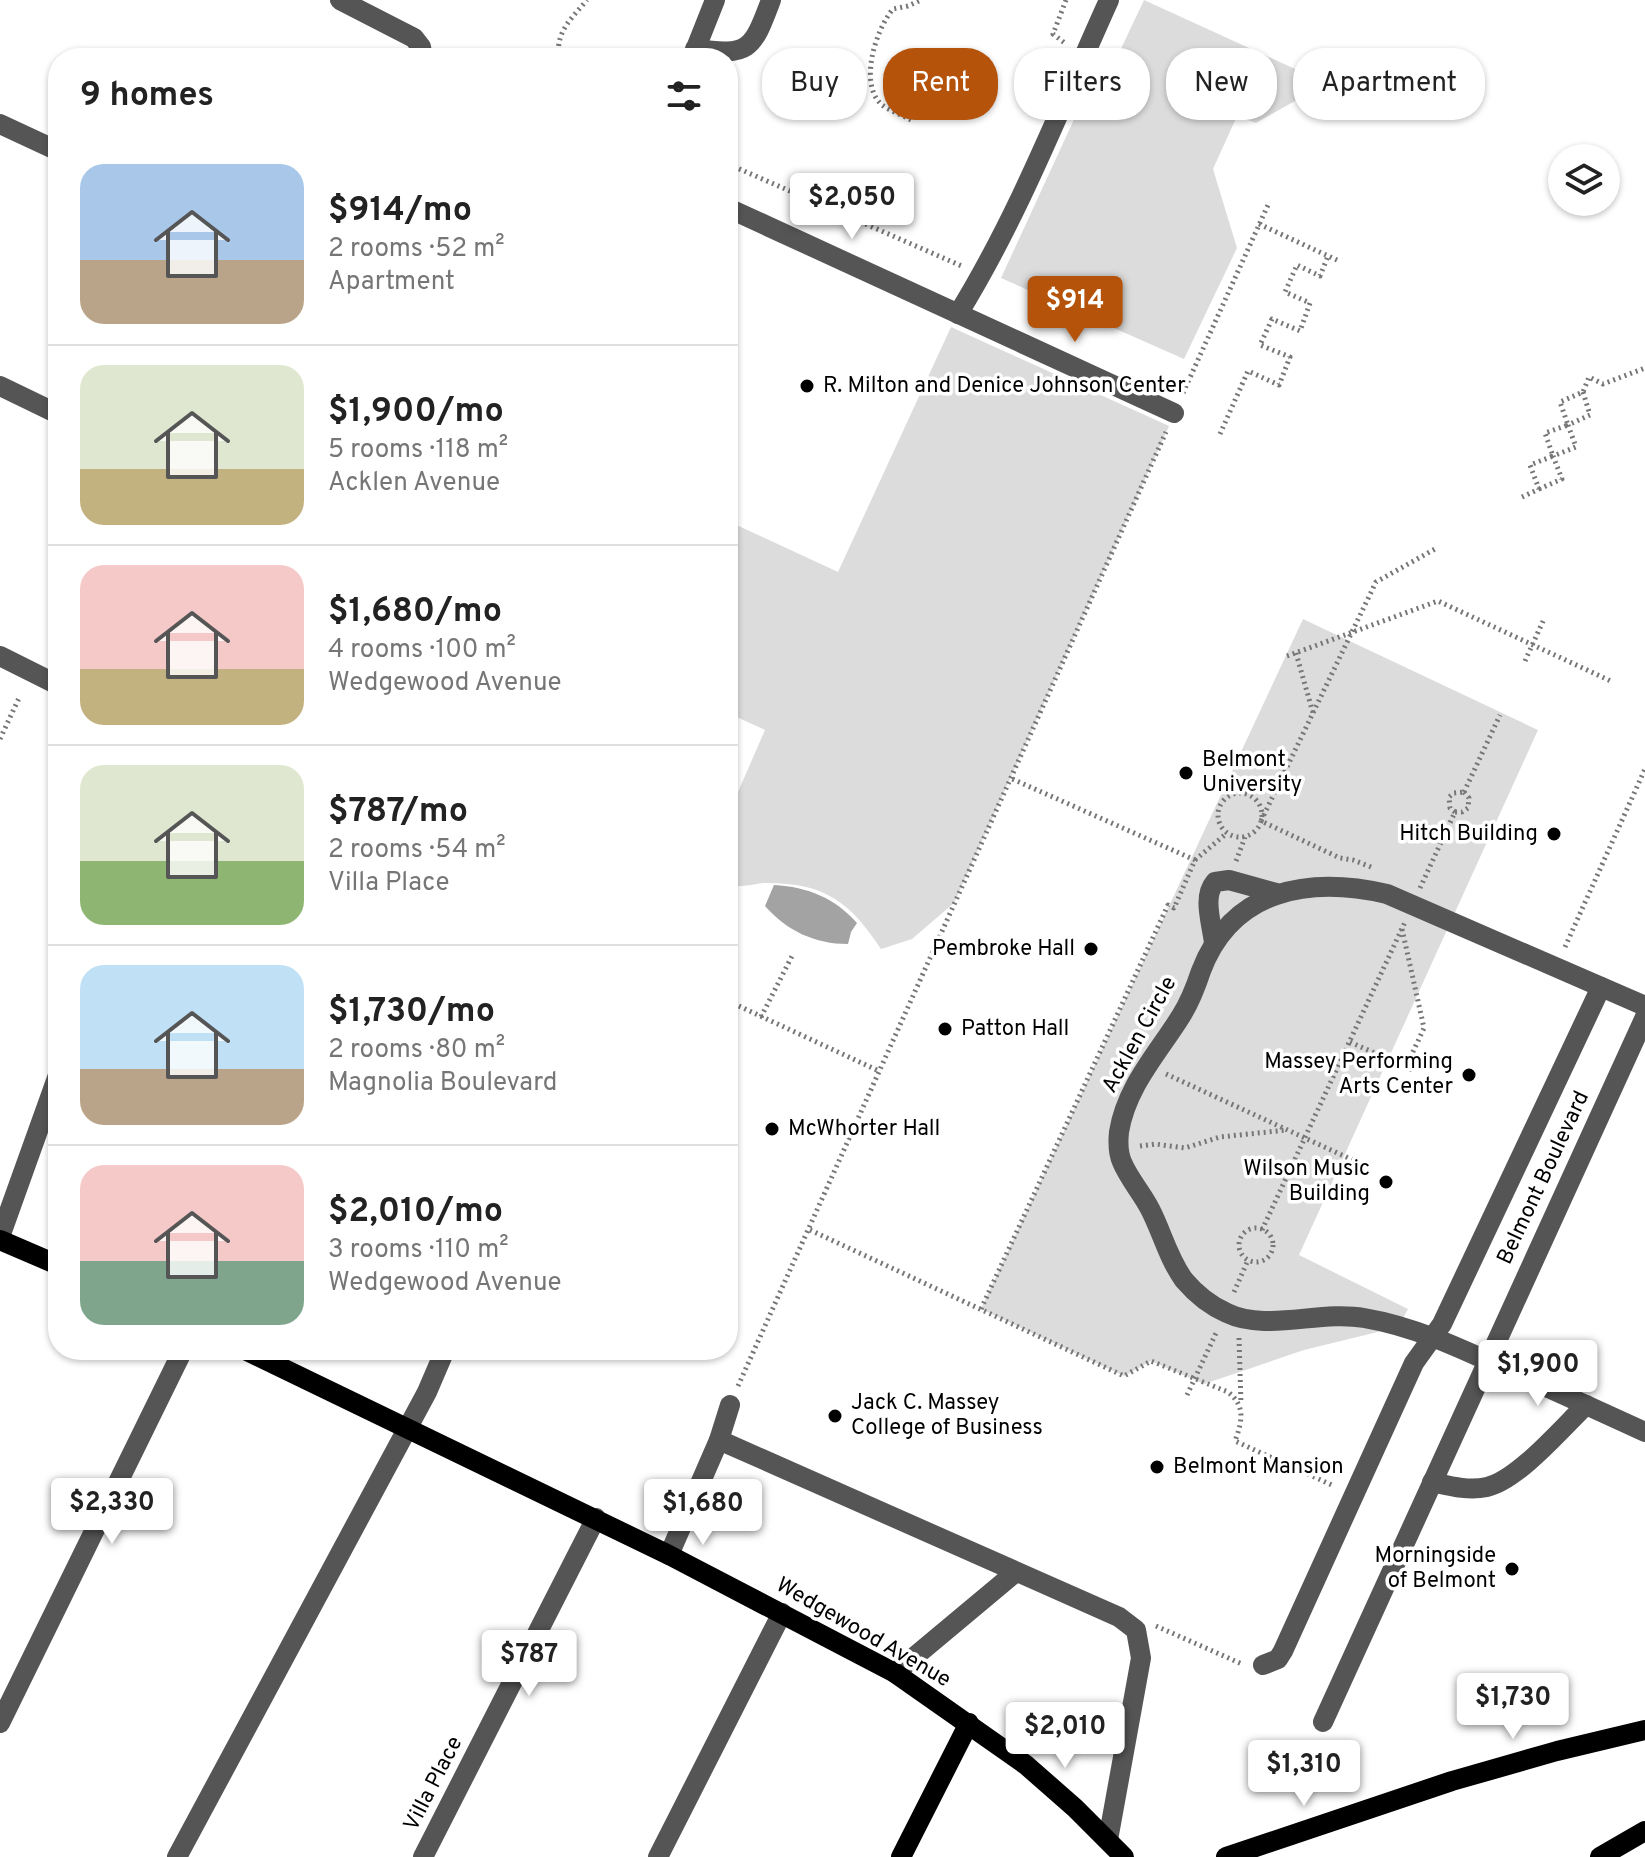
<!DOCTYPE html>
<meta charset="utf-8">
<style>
body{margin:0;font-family:Overpass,sans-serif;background:#f2f2f2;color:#222;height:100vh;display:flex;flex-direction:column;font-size:30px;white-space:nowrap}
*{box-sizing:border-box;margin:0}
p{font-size:26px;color:#767676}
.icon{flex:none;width:44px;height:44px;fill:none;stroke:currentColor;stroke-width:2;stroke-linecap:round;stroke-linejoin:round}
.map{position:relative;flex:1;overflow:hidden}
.side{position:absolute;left:48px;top:48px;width:690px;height:1312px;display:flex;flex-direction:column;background:#fff;border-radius:32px;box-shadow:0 2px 6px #0004}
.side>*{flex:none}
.hud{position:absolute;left:762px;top:48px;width:760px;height:72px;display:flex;gap:16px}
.buttons{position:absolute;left:1548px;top:144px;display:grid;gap:16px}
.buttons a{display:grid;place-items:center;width:72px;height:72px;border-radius:50%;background:#fff;box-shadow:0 2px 6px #0004;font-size:40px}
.price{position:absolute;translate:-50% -68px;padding:0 18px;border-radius:8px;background:#fff;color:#222;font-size:26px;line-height:52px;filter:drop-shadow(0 2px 4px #0008)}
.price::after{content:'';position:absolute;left:50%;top:48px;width:24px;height:18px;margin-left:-12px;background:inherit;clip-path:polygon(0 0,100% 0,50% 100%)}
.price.selected{background:#b45309;color:#fff}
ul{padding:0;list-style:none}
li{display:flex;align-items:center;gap:24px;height:200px;padding:0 32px}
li+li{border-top:2px solid #e0e0e0}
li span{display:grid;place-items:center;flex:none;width:224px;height:160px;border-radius:24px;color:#555}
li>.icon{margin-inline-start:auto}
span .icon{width:96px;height:96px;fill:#fffc;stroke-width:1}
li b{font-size:34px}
h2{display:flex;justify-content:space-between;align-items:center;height:96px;padding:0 32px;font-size:34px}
.pill{padding:0 28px;border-radius:32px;background:#fff;box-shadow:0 2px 6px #0004;font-size:28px;line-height:72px}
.pill.selected{background:#b45309;color:#fff}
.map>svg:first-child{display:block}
.green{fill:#dcdcdc}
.water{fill:#a3a3a3}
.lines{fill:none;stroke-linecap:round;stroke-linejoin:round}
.path{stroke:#777;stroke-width:5;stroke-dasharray:2 4;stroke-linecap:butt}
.minor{stroke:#555;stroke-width:20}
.major{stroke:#000;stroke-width:20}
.poi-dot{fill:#000;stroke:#fff;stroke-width:3}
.labels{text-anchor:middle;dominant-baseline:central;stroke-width:7;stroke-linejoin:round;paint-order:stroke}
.poi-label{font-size:22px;fill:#000;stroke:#fff;text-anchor:start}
.street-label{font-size:22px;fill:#000;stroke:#fff}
</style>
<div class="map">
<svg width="1645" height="1857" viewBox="0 0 1645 1857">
<rect width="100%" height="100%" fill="#fff"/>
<g class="green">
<path d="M 1144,0 L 1317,79 L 1311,92 L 1256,123 L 1237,116 L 1213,169 L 1237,248 L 1184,359 L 1001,278 L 1082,102 L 1094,106 Z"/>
<path d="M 951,327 L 1169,426 L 954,903 L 912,939 L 881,949 C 850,902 825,883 767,883 C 753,883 744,889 730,884 L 728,815 L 765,730 L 728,713 L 728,521 L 838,572 Z"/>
<path d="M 1303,619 L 1538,730 L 1299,1255 L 1408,1309 L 1398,1327 L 1304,1350 L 1204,1384 L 1151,1361 L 1124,1376 L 981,1309 Z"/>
</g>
<path class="water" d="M 774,885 C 808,887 835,898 857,923 L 851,932 L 848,944 C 815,944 787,931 765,906 Z"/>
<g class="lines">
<g class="path">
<path d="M 1066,0 L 1053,34 L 1066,44"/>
<path d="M 559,58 C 555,32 572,18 587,0"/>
<path d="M 911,120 C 902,115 890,111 882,105 C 858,84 876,29 893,9 L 908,6 L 921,0"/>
<path d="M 728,164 L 964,267"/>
<path d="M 1259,224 L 1339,261"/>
<path d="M 1183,393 L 1268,205"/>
<path d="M 1220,434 L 1248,371 L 1279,385 L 1290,357 L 1260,345 L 1272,319 L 1300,331 L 1310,303 L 1285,292 L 1297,265 L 1320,276 L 1328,256"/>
<path d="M 1539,489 L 1562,479 L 1553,456 L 1576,447 L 1568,425 L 1590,415 L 1583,392"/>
<path d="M 1522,497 L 1539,489 L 1530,465 L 1553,456 L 1545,433 L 1568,425 L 1560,402 L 1583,392 L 1589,377 L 1603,384 L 1645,368"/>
<path d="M 1296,653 L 1313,713"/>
<path d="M 1287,656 L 1438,601 L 1613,682"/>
<path d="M 1525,661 L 1544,619"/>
<path d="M 0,739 L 19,698"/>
<path d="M 1464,792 L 1500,715"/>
<circle cx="1240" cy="815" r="22"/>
<path d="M 1455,812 L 1450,808 L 1449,797 L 1454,793 L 1464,792"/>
<path d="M 1455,812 L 1462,812 L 1468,808 L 1469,798 L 1464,792"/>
<path d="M 1195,860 L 1227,833"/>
<path d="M 1236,861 L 1245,837"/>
<path d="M 1371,867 L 1353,860 L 1340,858 L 1261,821 L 1376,582 L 1435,549"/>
<path d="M 1420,888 L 1455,812"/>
<path d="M 1402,929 L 1424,1028 L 1406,1067"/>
<path d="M 1565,947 L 1645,769"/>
<path d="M 728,1001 L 879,1071"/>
<path d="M 761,1017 L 792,956"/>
<path d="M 1350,1042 L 1415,1071"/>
<path d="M 1166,1074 L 1357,1162"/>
<path d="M 1140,1146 L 1155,1144 L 1185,1148 L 1220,1137 L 1287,1130"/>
<circle cx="1256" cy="1245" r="17"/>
<path d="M 810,1230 L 1124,1376 L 1151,1361 L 1228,1392 C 1246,1406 1242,1422 1235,1441 L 1334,1486"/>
<path d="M 1262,1230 L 1405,922"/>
<path d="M 1234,1292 L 1248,1260"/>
<path d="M 981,1309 L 1168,905 L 1174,908 L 1195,860 L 1010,778"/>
<path d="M 1239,1338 L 1241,1404"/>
<path d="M 738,1386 L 1166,432"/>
<path d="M 1187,1395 L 1217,1331"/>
<path d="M 1156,1626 L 1242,1664"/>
</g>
<g class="minor">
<path d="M 340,0 L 414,38 L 421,47 L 423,58"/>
<path d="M 695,49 C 749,56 752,51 771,0"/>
<path d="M 692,58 L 715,0"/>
<path d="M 0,124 L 58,151"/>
<path d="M 728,208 L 1174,413"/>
<path d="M 958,314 C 1019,215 1061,106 1109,0"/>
<path d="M 0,386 L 58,414"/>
<path d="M 0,656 L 58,685"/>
<path d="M 1214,943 C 1212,924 1202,897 1215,882 L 1229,880 L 1276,893"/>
<path d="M 1645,1006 L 1387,894 C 1309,876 1232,889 1201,971 C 1196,986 1190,1002 1181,1016 C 1158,1053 1126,1087 1119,1132 C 1118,1142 1118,1153 1122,1162 C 1129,1179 1142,1193 1150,1209 C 1162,1232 1168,1258 1184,1280 C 1195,1293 1211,1306 1227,1313 C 1266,1332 1320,1310 1364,1318 C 1412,1326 1458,1347 1501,1367 C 1549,1388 1597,1410 1645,1432"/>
<path d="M 0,1237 L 58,1075"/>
<path d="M 719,1440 L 1119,1617 L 1136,1630 L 1141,1658 L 1108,1840"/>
<path d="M 1432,1482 C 1450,1486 1468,1491 1487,1487 C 1518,1480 1562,1428 1586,1405"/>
<path d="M 669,1555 L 719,1440 L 730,1405"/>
<path d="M 1263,1665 L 1278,1659 L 1283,1651 L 1414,1363 L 1442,1324 L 1601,987"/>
<path d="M 895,1673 L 1016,1572"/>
<path d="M 1323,1722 L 1645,1017"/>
<path d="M 0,1723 L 183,1350"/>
<path d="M 177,1857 L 427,1392 L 445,1350"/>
<path d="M 423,1857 L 596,1518"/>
<path d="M 658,1857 L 782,1613"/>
</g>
<g class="major">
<path d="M 0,1240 L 58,1265"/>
<path d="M 245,1350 L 669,1555 L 895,1673 L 1026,1765 L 1075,1808 L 1124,1857"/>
<path d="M 901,1857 L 969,1723"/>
<path d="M 1226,1857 L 1452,1781 L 1557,1751 L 1645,1730"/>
<path d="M 1600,1857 L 1645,1831"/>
</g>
</g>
<g class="poi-dot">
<circle cx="807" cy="386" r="8"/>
<circle cx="1186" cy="773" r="8"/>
<circle cx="1554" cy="834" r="8"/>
<circle cx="1091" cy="949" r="8"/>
<circle cx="945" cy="1029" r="8"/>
<circle cx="1469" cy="1075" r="8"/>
<circle cx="772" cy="1129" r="8"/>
<circle cx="1386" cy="1182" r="8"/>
<circle cx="835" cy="1416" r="8"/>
<circle cx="1157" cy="1467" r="8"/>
<circle cx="1512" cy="1569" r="8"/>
</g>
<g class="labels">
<g class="poi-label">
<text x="823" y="386">R. Milton and Denice Johnson Center</text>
<text x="1202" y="760">Belmont<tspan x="1202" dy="25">University</tspan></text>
<text x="1538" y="834" text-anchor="end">Hitch Building</text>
<text x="1075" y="949" text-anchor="end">Pembroke Hall</text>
<text x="961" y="1029">Patton Hall</text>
<text x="1453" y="1062" text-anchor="end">Massey Performing<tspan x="1453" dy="25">Arts Center</tspan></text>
<text x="788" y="1129">McWhorter Hall</text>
<text x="1370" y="1169" text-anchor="end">Wilson Music<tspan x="1370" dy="25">Building</tspan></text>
<text x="851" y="1403">Jack C. Massey<tspan x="851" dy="25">College of Business</tspan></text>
<text x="1173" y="1467">Belmont Mansion</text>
<text x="1496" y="1556" text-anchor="end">Morningside<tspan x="1496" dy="25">of Belmont</tspan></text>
</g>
<g class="street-label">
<text transform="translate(1140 1035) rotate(-61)">Acklen Circle</text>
<text transform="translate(1544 1178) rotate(-65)">Belmont Boulevard</text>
<text transform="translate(863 1633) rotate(30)">Wedgewood Avenue</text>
<text transform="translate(434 1784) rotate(-63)">Villa Place</text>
</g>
</g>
</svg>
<div class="buttons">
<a><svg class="icon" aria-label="layers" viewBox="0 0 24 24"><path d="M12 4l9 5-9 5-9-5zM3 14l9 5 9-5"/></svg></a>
</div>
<b class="price" style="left:852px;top:241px">$2,050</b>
<b class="price selected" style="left:1075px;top:344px">$914</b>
<b class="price" style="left:1538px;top:1408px">$1,900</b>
<b class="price" style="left:112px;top:1546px">$2,330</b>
<b class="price" style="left:703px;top:1547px">$1,680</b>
<b class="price" style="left:529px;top:1698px">$787</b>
<b class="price" style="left:1513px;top:1741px">$1,730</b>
<b class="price" style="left:1065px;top:1770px">$2,010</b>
<b class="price" style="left:1304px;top:1808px">$1,310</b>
<div class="hud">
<a class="pill">Buy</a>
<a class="pill selected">Rent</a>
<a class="pill">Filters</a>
<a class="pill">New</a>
<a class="pill">Apartment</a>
</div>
<section class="side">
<h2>9 homes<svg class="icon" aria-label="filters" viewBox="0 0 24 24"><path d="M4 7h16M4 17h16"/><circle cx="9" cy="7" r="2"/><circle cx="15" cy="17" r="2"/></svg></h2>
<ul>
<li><span style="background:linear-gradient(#a9c7e8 60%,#b9a48a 0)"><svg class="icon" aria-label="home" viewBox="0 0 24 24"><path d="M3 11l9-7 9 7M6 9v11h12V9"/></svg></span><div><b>$914/mo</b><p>2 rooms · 52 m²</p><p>Apartment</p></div></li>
<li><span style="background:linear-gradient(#dfe7d0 65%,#c2b280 0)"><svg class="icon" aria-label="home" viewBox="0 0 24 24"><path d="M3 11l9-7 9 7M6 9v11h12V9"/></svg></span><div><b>$1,900/mo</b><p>5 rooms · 118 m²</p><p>Acklen Avenue</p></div></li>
<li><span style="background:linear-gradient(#f6c9c9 65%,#c2b280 0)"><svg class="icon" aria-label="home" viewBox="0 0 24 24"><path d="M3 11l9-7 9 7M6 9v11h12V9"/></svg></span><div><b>$1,680/mo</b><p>4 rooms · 100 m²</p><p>Wedgewood Avenue</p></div></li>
<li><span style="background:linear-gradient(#dfe7d0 60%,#8fb573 0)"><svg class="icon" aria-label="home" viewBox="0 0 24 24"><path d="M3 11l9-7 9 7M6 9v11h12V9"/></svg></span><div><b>$787/mo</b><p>2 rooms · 54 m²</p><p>Villa Place</p></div></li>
<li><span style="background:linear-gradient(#bfe0f5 65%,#b9a48a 0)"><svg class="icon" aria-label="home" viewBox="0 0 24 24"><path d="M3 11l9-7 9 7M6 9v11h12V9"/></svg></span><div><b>$1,730/mo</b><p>2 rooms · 80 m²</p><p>Magnolia Boulevard</p></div></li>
<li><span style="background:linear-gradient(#f6c9c9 60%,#7fa58c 0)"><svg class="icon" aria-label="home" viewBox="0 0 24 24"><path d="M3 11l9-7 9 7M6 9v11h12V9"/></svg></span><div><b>$2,010/mo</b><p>3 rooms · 110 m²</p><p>Wedgewood Avenue</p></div></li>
</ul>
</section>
</div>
